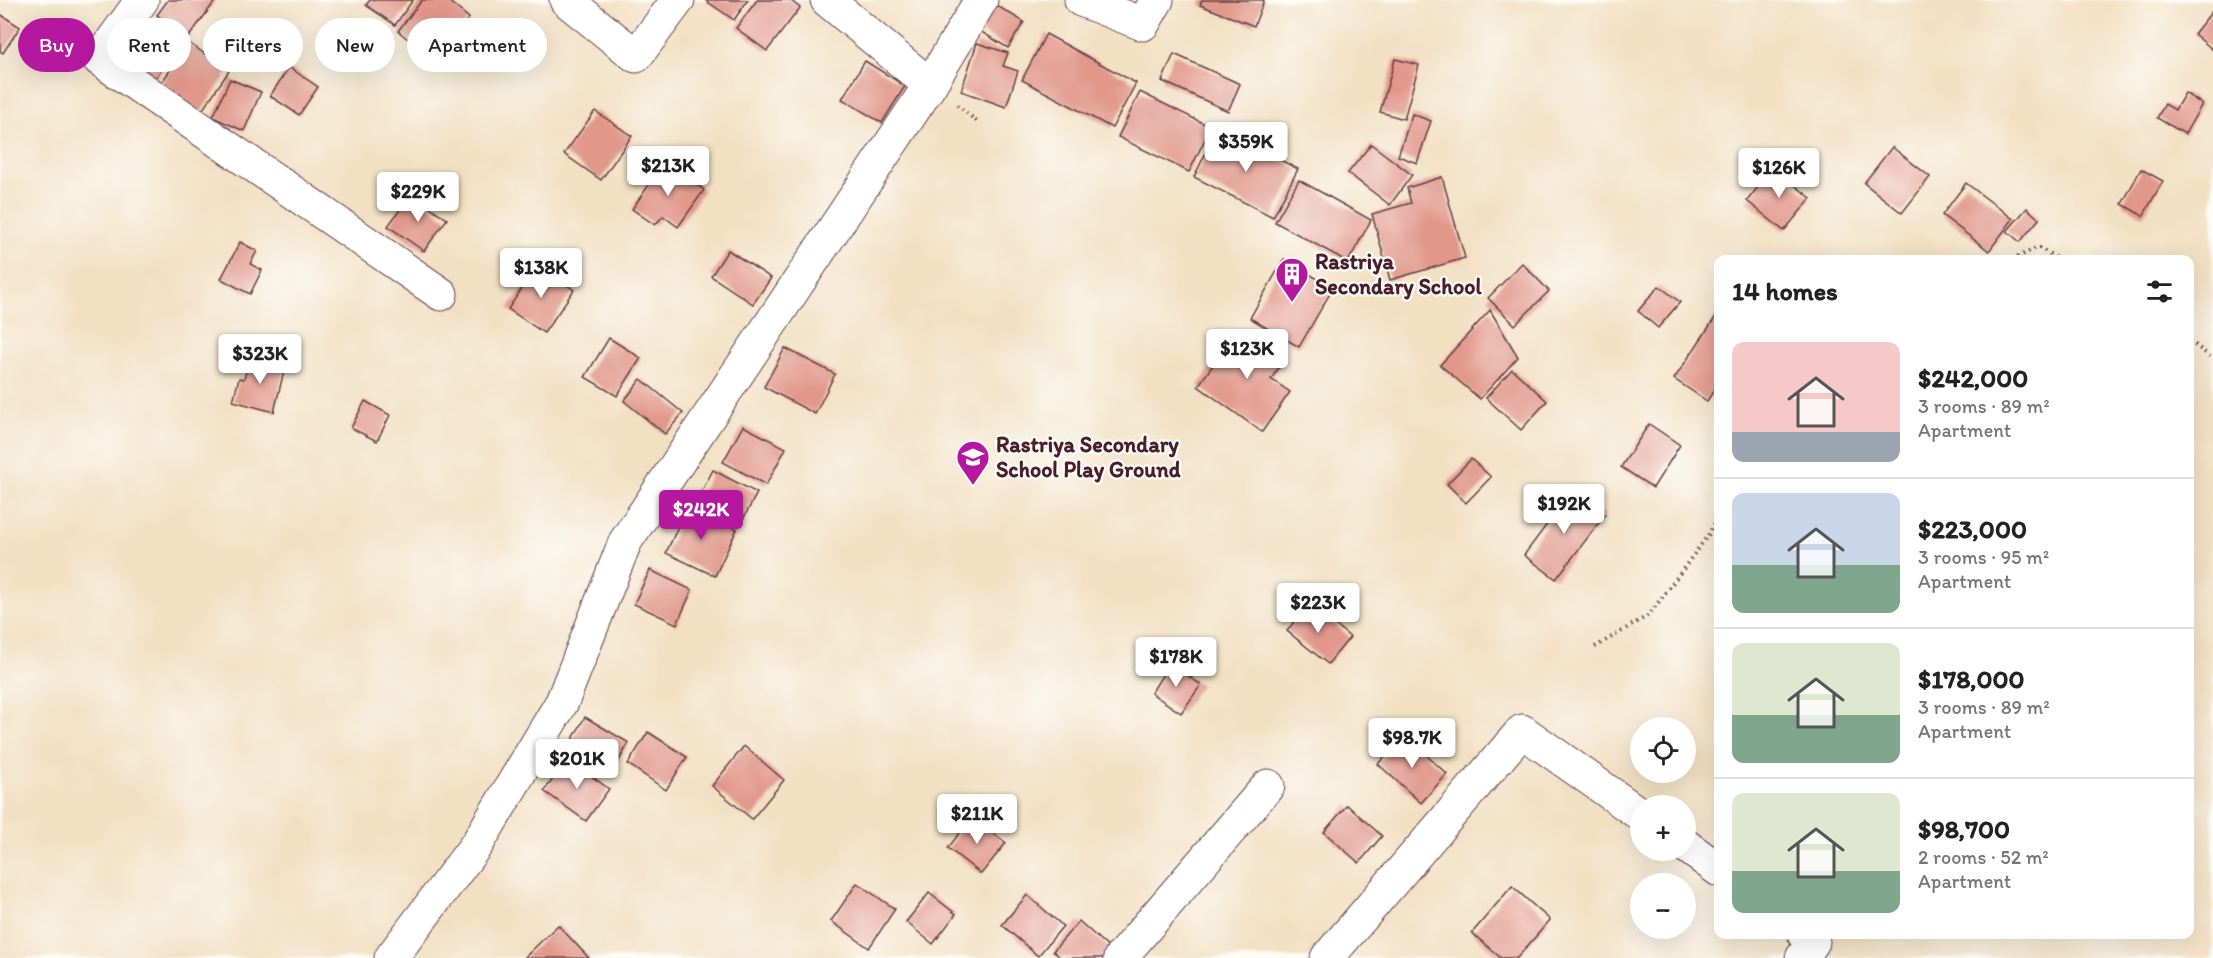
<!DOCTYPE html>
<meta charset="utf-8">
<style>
body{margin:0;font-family:Itim,sans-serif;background:#f6f6f6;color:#222;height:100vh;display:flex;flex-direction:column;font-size:22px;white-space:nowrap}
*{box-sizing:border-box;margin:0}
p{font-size:20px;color:#767676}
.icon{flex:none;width:33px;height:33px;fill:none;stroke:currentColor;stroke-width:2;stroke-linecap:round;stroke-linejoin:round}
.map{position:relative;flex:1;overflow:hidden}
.side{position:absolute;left:1714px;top:255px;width:480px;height:684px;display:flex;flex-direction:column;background:#fff;border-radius:12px;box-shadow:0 6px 24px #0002}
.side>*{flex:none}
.hud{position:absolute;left:18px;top:18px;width:570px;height:54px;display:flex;gap:12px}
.tools{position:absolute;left:1630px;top:717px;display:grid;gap:12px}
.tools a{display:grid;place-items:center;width:66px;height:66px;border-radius:50%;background:#fff;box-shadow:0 6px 24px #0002;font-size:30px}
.price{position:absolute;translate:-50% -51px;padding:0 14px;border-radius:6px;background:#fff;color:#222;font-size:20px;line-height:39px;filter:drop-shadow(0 2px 3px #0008)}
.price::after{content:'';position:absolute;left:50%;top:36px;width:18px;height:14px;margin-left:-9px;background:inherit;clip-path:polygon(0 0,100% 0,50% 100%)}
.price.active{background:#b5179e;color:#fff}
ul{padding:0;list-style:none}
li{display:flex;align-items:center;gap:18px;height:150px;padding:0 18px}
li+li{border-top:2px solid #e0e0e0}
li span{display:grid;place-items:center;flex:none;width:168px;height:120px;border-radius:12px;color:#555}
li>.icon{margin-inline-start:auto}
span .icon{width:72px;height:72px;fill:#fffc;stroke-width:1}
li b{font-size:26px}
h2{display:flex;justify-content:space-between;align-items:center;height:72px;padding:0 18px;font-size:26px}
.tag{padding:0 21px;border-radius:27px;background:#fff;box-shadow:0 6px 24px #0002;font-size:21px;line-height:54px}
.tag.active{background:#b5179e;color:#fff}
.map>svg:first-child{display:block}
.building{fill:#e1978a}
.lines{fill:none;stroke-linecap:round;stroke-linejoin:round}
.minor-casing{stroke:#633c42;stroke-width:35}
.path{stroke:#633c42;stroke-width:4;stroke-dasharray:1.5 4.5;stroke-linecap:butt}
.minor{stroke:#fff;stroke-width:33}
.labels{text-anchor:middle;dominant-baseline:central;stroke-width:4.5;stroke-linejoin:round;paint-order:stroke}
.poi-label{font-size:22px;font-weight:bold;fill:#4a1f2b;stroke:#fdfcf7;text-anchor:start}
</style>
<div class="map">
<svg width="2213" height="958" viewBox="0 0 2213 958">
<rect width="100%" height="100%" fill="#fdfcf7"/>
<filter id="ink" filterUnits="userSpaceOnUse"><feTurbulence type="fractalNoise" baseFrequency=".0167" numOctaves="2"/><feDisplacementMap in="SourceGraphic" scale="12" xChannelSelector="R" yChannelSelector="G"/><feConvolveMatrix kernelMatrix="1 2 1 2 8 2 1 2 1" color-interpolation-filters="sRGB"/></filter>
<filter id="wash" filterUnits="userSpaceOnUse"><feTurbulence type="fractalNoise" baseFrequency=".008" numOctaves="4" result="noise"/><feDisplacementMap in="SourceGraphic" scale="24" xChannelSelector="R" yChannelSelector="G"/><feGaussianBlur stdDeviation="1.35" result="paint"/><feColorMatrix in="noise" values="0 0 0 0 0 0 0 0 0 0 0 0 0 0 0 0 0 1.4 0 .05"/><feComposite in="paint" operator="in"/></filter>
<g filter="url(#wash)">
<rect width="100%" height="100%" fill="#f2e0c3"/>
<g id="blocks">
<g class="building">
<path d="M 168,0 L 216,0 L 188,38 L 157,15 Z"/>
<path d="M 370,0 L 413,0 L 395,25 L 366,5 Z"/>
<path d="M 422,0 L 447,0 L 469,18 L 435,61 L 398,31 Z"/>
<path d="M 705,0 L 748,0 L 734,20 Z"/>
<path d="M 757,0 L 790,0 L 800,8 L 767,51 L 736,28 Z"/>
<path d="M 1202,0 L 1264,0 L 1254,26 L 1200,5 Z"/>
<path d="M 994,4 L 1024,22 L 1008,48 L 978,30 Z"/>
<path d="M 2213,10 L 2213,50 L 2194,34 Z"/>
<path d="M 0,14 L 20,27 L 3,53 L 0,51 Z"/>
<path d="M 153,20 L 182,39 L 155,79 L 126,58 Z"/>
<path d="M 1046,34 L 1136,83 L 1112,128 L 1022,80 Z"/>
<path d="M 189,43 L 229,71 L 201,112 L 161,83 Z"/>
<path d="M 977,43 L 1008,53 L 1003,66 L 1018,71 L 1006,107 L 961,91 Z"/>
<path d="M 1174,54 L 1240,84 L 1228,111 L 1162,81 Z"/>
<path d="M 1395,59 L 1419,65 L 1404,119 L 1380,112 Z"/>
<path d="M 865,61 L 905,86 L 882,123 L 842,99 Z"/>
<path d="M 289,67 L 318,87 L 299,115 L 270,96 Z"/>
<path d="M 230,79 L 261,92 L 244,131 L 213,117 Z"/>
<path d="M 1140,92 L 1211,127 L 1189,172 L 1118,137 Z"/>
<path d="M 2185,93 L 2202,104 L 2185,134 L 2157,118 L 2165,104 L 2175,110 Z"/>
<path d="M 595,111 L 632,136 L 601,180 L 564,154 Z"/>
<path d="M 1412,114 L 1431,121 L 1417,163 L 1398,156 Z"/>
<path d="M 1218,128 L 1298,169 L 1273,217 L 1194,177 Z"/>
<path d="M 1371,144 L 1412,175 L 1390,205 L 1348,173 Z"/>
<path d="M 1892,147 L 1930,177 L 1902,213 L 1864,183 Z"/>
<path d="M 665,162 L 704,190 L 678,227 L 663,216 L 655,225 L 632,209 Z"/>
<path d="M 1773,168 L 1811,198 L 1784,231 L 1747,201 Z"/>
<path d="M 2141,169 L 2163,181 L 2143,216 L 2122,204 Z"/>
<path d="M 1442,177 L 1465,258 L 1390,280 L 1372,214 L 1411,203 L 1407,188 Z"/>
<path d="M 1299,180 L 1371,220 L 1348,262 L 1275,222 Z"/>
<path d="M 1966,183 L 2013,219 L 1989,251 L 1942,215 Z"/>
<path d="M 411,194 L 447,219 L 424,251 L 388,226 Z"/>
<path d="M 2027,208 L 2039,219 L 2020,242 L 2007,231 Z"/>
<path d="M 240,242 L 257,251 L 250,264 L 262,270 L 250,294 L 221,279 Z"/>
<path d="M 728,250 L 771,278 L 753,304 L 711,276 Z"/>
<path d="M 1284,259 L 1333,288 L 1299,347 L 1250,318 Z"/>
<path d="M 1522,263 L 1549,291 L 1515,325 L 1488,298 Z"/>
<path d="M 538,265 L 574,290 L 544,333 L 508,309 Z"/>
<path d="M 1659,286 L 1680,302 L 1658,328 L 1638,311 Z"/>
<path d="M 1490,310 L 1518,357 L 1480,399 L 1440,365 Z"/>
<path d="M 1719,312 L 1719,383 L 1707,401 L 1674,379 Z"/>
<path d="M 1239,328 L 1284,360 L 1271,379 L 1290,392 L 1262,432 L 1198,386 Z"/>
<path d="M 609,338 L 641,358 L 617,396 L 585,377 Z"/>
<path d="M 785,348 L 835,374 L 815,414 L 764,387 Z"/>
<path d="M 250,358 L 285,367 L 274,412 L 233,401 L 239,378 L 244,379 Z"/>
<path d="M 1512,369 L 1547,401 L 1521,430 L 1486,398 Z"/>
<path d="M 641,379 L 683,413 L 665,434 L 624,401 Z"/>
<path d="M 365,401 L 390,415 L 377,441 L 351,428 Z"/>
<path d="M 1649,424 L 1680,445 L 1653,488 L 1621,467 Z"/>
<path d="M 743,426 L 786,448 L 766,485 L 723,462 Z"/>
<path d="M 1471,459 L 1491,477 L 1466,503 L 1447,484 Z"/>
<path d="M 713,470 L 757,493 L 740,525 L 696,502 Z"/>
<path d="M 1572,491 L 1605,515 L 1556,579 L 1524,555 Z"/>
<path d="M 688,505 L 737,529 L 715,576 L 666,553 Z"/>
<path d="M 650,570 L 692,590 L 677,624 L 634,604 Z"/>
<path d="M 1308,603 L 1350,637 L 1328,664 L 1287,631 Z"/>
<path d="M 1170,663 L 1201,685 L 1181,713 L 1151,693 Z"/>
<path d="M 585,717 L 629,743 L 612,772 L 569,746 Z"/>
<path d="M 648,732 L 687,757 L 666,790 L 628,764 Z"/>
<path d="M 1404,735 L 1447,774 L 1421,803 L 1378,764 Z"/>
<path d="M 744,746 L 784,780 L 752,819 L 712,786 Z"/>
<path d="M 568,759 L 609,789 L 586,821 L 544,791 Z"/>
<path d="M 1347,805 L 1382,836 L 1359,863 L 1324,832 Z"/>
<path d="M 972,817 L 1006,843 L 981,874 L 948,848 Z"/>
<path d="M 857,883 L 895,909 L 869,948 L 831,921 Z"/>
<path d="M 1512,886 L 1550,920 L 1517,958 L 1501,958 L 1472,933 Z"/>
<path d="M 929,893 L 956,914 L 933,944 L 906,922 Z"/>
<path d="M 1027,895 L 1063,926 L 1038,956 L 1002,925 Z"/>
<path d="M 1079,921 L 1110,949 L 1102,958 L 1061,958 L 1053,951 Z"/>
<path d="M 558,925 L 589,958 L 524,958 Z"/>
</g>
</g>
</g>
<g filter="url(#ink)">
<use href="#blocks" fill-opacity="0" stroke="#633c42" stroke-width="1.5"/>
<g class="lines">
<defs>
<g id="minor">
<path d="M 142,0 L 99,59 L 441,294"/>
<path d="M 566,0 L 636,56 L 678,0"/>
<path d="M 827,0 L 930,85"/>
<path d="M 1081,0 L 1143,24 L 1157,0"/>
<path d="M 1686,846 L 1719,870"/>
<path d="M 391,958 L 477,844 L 562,702 L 625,542 L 930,85 L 981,0"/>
<path d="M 1120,958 L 1268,786"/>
<path d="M 1327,958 L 1522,731 L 1641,815"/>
<path d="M 1802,958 L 1813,942 L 1804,934"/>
</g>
</defs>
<use href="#minor" class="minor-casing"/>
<g class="path">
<path d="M 957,105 L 980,124"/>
<path d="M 2012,260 L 2038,247 L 2060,260"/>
<path d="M 2190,341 L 2213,359"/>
<path d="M 1595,647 L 1649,615 L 1709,534 L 1719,515"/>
</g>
<use href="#minor" class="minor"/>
</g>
</g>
<defs>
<symbol id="building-pin" viewBox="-11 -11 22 30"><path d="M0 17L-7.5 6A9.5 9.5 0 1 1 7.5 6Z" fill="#b5179e" stroke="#fdfcf7"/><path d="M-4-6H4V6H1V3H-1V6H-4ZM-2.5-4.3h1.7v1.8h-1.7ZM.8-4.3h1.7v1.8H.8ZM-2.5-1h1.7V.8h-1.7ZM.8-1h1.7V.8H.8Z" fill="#fff"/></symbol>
<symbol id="school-pin" viewBox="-11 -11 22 30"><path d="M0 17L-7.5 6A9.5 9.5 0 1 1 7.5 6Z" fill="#b5179e" stroke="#fdfcf7"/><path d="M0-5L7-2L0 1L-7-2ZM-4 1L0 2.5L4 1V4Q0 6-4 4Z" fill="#fff"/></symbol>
</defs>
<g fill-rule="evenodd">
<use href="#building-pin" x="1273" y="255" width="38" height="52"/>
<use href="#school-pin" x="954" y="438" width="38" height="52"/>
</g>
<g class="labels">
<g class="poi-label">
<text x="1315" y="261">Rastriya<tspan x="1315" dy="25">Secondary School</tspan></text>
<text x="996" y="444">Rastriya Secondary<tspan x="996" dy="25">School Play Ground</tspan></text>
</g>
</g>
</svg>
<div class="tools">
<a><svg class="icon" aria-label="locate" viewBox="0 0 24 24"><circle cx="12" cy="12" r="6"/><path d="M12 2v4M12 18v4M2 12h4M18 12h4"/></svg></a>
<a>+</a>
<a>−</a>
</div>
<b class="price" style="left:1246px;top:173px">$359K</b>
<b class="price" style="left:668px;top:197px">$213K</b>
<b class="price" style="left:1779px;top:199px">$126K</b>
<b class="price" style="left:418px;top:223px">$229K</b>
<b class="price" style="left:541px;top:299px">$138K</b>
<b class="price" style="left:1247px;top:380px">$123K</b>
<b class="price" style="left:260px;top:385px">$323K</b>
<b class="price" style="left:1564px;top:535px">$192K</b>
<b class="price active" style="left:701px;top:541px">$242K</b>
<b class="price" style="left:1318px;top:634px">$223K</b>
<b class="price" style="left:1176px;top:688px">$178K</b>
<b class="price" style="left:1412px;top:769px">$98.7K</b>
<b class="price" style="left:577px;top:790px">$201K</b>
<b class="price" style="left:977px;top:845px">$211K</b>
<div class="hud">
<a class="tag active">Buy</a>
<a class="tag">Rent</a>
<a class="tag">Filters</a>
<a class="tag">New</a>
<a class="tag">Apartment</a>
</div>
<section class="side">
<h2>14 homes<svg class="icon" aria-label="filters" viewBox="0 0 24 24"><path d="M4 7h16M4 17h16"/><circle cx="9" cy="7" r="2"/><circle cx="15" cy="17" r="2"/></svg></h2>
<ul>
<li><span style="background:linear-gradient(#f6c9c9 75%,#9aa5b1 0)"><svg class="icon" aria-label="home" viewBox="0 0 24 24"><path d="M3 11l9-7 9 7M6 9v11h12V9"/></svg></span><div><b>$242,000</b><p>3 rooms · 89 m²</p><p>Apartment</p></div></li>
<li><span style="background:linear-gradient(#c9d6e8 60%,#7fa58c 0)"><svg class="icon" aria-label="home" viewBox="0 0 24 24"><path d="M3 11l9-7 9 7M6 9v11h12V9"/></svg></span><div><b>$223,000</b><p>3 rooms · 95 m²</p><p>Apartment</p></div></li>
<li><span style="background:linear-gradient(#dfe7d0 60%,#7fa58c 0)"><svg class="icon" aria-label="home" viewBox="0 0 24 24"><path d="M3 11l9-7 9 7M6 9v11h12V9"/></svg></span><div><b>$178,000</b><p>3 rooms · 89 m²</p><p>Apartment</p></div></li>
<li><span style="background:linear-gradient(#dfe7d0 65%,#7fa58c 0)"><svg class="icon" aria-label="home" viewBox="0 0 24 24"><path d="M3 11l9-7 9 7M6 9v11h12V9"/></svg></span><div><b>$98,700</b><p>2 rooms · 52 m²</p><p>Apartment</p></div></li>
</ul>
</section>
</div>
